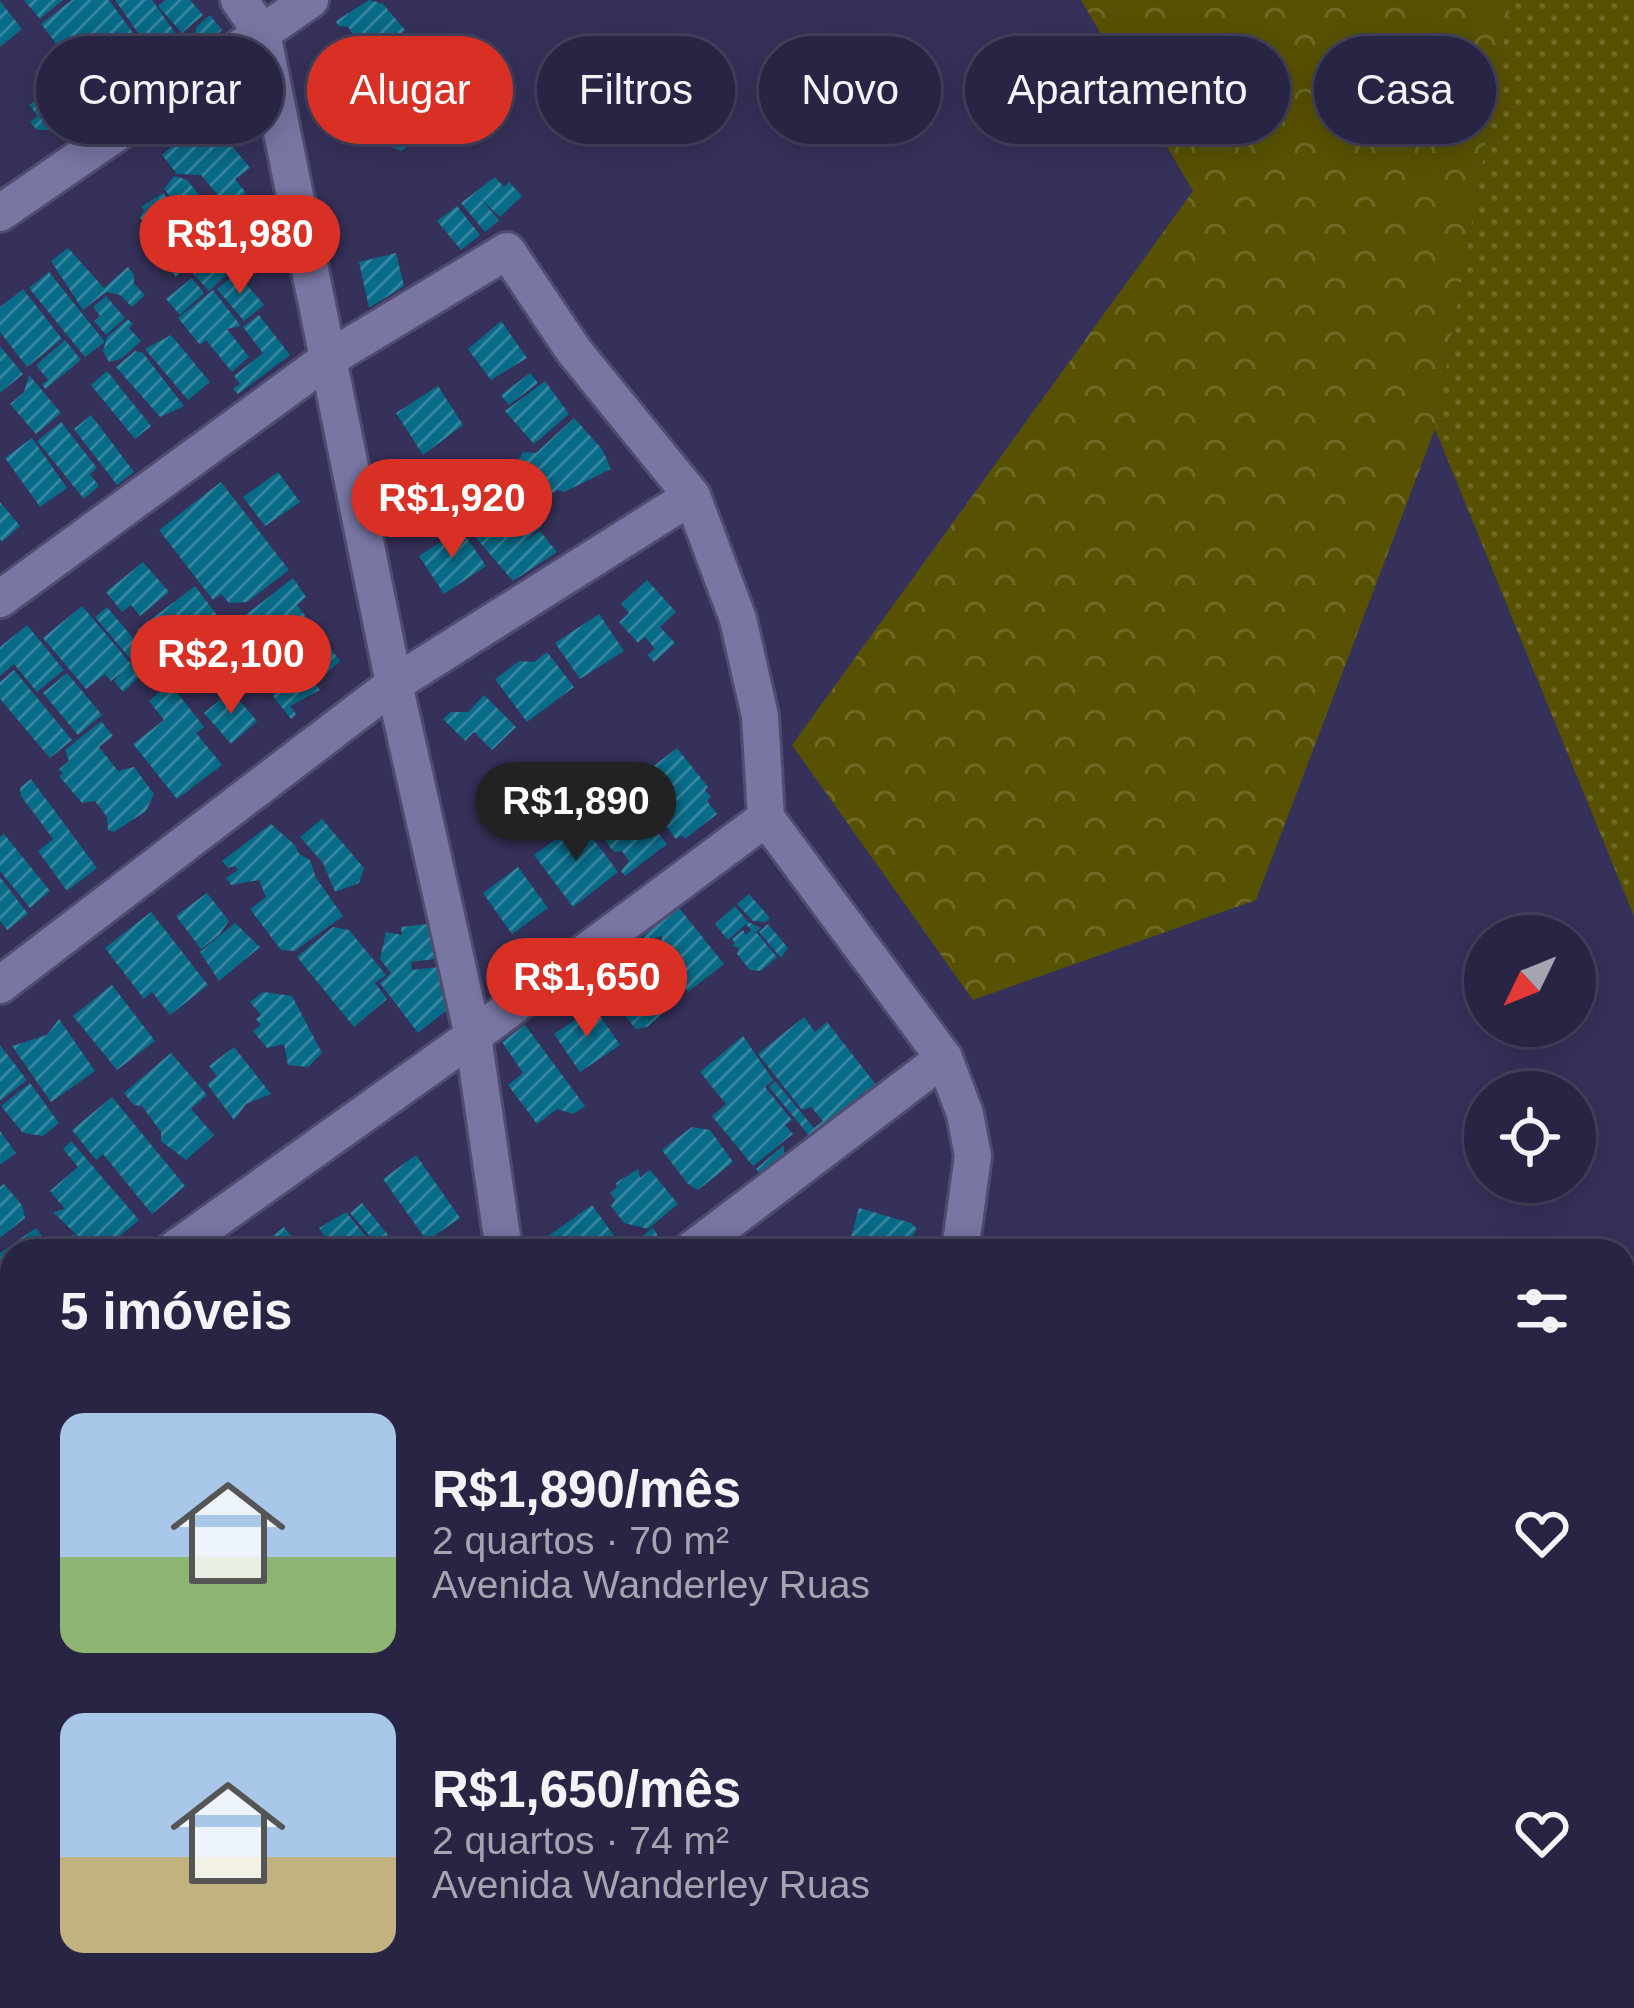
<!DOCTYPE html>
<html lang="pt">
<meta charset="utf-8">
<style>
body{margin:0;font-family:Helvetica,sans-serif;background:#302d4b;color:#f1f3f6;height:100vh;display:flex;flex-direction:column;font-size:45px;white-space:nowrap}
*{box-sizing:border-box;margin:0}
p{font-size:39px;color:#a5a5b2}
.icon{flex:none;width:66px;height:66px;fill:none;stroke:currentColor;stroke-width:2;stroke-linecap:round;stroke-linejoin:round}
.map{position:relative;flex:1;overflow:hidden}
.details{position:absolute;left:0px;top:1239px;width:1635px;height:771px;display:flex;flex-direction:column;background:#282544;border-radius:36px 36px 0 0;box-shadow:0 6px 30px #0003,0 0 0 3px #44425d}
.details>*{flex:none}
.top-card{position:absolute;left:36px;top:36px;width:1563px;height:108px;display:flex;gap:24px}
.needle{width:78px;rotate:227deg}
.controls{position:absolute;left:1464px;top:915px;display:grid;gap:24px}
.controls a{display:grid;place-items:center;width:132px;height:132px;border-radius:50%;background:#282544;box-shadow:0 6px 30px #0003,0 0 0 3px #44425d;font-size:60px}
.price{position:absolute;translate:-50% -102px;padding:0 27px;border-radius:42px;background:#d93025;color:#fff;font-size:39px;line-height:78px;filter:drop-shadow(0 3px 6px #0008)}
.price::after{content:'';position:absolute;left:50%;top:72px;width:36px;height:27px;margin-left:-18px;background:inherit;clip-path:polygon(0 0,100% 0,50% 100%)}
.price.on{background:#222;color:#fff}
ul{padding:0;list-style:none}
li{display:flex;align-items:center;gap:36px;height:300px;padding:0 60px}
li span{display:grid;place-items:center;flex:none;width:336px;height:240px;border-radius:24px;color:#555}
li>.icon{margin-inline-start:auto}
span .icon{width:144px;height:144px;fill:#fffc;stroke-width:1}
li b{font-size:51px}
h2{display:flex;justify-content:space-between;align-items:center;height:144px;padding:0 60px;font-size:51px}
.chip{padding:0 42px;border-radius:54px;background:#282544;box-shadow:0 6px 30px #0003,0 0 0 3px #44425d;font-size:42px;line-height:108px}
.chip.on{background:#d93025;color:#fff}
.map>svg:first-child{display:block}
.grass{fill:url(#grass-dots)}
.forest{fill:url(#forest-crowns)}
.building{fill:url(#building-hatch)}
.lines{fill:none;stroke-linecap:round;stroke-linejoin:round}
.minor-casing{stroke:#504c6f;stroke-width:42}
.minor{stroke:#7876a3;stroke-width:36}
</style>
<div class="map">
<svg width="1634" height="2008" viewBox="0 0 1634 2008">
<defs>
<pattern id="grass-dots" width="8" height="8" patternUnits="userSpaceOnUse" patternTransform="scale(3)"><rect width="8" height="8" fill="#575201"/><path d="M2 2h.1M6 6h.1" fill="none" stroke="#6e6a26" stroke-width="1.8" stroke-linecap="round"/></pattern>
<pattern id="forest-crowns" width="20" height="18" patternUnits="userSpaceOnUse" patternTransform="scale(3)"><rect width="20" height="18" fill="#575201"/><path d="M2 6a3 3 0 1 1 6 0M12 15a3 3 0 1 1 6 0" fill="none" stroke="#6e6a26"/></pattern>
<pattern id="building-hatch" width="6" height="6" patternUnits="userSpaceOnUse" patternTransform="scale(3)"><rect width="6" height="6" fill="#086b88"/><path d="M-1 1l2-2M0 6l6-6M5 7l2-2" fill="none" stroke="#37869f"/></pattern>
</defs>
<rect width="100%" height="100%" fill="#35315a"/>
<path class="grass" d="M 1511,0 L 1634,0 L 1634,916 L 1435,429 Z"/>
<g class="forest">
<path d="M 1081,0 L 1511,0 L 1435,429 L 1256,900 L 973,1000 L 792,745 L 1193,191 Z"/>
<path d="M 1623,1938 L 1634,1939 L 1634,2008 L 1385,2008 L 1404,1998 L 1623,1998 Z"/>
<path d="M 356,1998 L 610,1998 L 619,2008 L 349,2008 Z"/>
</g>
<g class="building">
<path d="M 24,0 L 63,0 L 40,19 Z"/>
<path d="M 72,0 L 109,0 L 152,59 L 110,90 L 96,95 L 41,24 Z"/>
<path d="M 115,0 L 152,0 L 178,37 L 162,48 L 159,43 L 150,50 Z"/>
<path d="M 165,0 L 190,0 L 203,15 L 182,33 L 158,6 Z"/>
<path d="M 369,0 L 383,4 L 405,30 L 401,34 L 422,60 L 438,91 L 451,96 L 455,109 L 401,151 L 370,136 L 324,69 L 360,44 L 348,27 L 338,26 L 336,21 Z"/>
<path d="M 0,1 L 22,29 L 0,47 Z"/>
<path d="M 210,15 L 222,30 L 187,59 L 177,48 L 179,40 L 195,33 L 196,27 Z"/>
<path d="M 167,47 L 181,62 L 169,72 L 156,57 Z"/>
<path d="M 154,62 L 164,76 L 126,104 L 116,90 Z"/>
<path d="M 70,74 L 89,105 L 50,130 L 37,130 L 30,122 L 38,116 L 29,105 Z"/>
<path d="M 215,125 L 250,168 L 235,179 L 246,193 L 239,198 L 247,208 L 236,217 L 201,175 L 177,174 L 162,155 L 181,139 L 188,148 Z"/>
<path d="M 174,176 L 187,180 L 225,227 L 188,255 L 186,269 L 176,277 L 164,263 L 172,257 L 140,218 L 144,210 L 141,207 L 163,193 L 197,229 L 164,189 Z"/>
<path d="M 495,177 L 504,187 L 509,182 L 522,196 L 500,217 L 480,198 L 499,220 L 485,232 L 461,203 Z"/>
<path d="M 457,206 L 480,235 L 461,250 L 437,221 Z"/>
<path d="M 68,248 L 104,288 L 128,267 L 134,275 L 134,284 L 145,295 L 132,307 L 120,295 L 106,292 L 83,310 L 51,261 Z"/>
<path d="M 218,251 L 233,269 L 209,291 L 193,273 Z"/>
<path d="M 396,253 L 404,286 L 369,308 L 359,262 Z"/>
<path d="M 49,272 L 105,342 L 85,357 L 29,288 Z"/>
<path d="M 237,273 L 264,305 L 244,321 L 217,289 Z"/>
<path d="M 192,278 L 204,293 L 180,315 L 166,299 Z"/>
<path d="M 23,289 L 62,339 L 27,367 L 0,332 L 0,307 Z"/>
<path d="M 213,290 L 241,326 L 227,329 L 249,357 L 232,372 L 206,340 L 200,345 L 178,318 Z"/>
<path d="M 106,296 L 125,318 L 106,335 L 94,321 L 100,316 L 93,307 Z"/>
<path d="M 259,315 L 290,355 L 238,394 L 233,389 L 240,384 L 234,376 L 263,353 L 243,327 Z"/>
<path d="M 128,319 L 133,324 L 129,328 L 141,341 L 121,359 L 109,362 L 103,351 L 107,337 Z"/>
<path d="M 501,321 L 527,358 L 491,380 L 468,349 Z"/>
<path d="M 171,335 L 210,382 L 188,400 L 145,349 Z"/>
<path d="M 65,340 L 81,360 L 45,389 L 42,384 L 48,380 L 36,365 Z"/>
<path d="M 0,346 L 23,374 L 0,393 Z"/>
<path d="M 135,351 L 143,353 L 184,406 L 160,417 L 116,367 Z"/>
<path d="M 107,371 L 151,426 L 135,439 L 91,385 Z"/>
<path d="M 530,373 L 538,383 L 509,405 L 501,395 Z"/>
<path d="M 29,375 L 61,413 L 36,434 L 10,404 L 24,392 Z"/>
<path d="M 545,381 L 569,414 L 534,444 L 505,411 Z"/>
<path d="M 438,386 L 463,425 L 423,455 L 396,413 Z"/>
<path d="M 91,415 L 134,472 L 117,485 L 74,429 Z"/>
<path d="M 574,418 L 602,449 L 611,469 L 564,492 L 558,490 L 549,495 L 540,490 L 535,495 L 520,478 L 524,474 L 516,464 L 523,452 L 536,453 Z"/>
<path d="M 61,422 L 97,468 L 90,474 L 99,486 L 84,499 L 37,441 Z"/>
<path d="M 32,438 L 67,488 L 40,507 L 5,458 Z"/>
<path d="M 454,463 L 473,486 L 454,503 L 468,519 L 479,508 L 497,503 L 509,518 L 514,514 L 521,523 L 526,519 L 521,512 L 509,514 L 500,502 L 514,496 L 508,488 L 517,480 L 542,510 L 534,517 L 542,526 L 525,541 L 540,531 L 557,552 L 513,581 L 463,523 L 460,525 L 444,507 L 440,510 L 430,499 L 439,492 L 431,483 Z"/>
<path d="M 278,472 L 300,502 L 265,526 L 243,497 Z"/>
<path d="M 221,482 L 289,570 L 247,602 L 229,603 L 221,594 L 213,600 L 159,530 Z"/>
<path d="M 0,502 L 20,526 L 2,542 L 0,539 Z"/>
<path d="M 461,529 L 486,566 L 444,594 L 419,556 Z"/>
<path d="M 143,562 L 169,592 L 140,616 L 131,605 L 122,612 L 106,592 Z"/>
<path d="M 293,578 L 306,597 L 297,605 L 340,661 L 315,684 L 320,690 L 290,706 L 296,714 L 291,719 L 273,696 L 276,678 L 234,624 Z"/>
<path d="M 647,580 L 676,612 L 660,627 L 675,643 L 654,662 L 647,655 L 655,649 L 645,637 L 638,643 L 619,622 L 629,613 L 621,604 Z"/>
<path d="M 195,586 L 217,615 L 159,659 L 137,630 Z"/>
<path d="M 82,606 L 132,665 L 141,656 L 151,666 L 123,692 L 114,681 L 122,672 L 111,681 L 105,674 L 86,689 L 43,638 Z"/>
<path d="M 107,607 L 144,651 L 132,661 L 95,617 Z"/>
<path d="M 599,614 L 624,651 L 580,679 L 555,643 Z"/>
<path d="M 27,625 L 64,670 L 37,692 L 14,664 L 0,676 L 0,647 Z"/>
<path d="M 547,652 L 574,687 L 527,722 L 495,679 L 519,661 L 534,662 Z"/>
<path d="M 14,670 L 72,740 L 50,758 L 0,699 L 0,682 Z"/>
<path d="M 67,673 L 102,715 L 78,735 L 43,693 Z"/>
<path d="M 162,673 L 204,727 L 196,733 L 222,765 L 177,799 L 133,744 L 164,720 L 149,701 L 163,689 L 155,679 Z"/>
<path d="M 231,691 L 257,721 L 231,744 L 204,713 Z"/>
<path d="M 484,695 L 516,727 L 492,750 L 474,732 L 465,741 L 443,719 L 451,712 L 468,712 Z"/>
<path d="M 101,721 L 113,736 L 99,747 L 118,771 L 134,767 L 154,794 L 146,811 L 114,832 L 108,830 L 107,817 L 95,801 L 82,803 L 59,776 L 63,774 L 59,769 L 69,761 L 65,750 Z"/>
<path d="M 677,748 L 708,787 L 705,790 L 711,797 L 707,801 L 717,814 L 685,839 L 682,835 L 676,839 L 632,783 Z"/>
<path d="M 31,779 L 97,868 L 67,891 L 38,851 L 53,839 L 21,796 L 20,788 Z"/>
<path d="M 623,788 L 653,826 L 647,831 L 651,835 L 659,834 L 667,844 L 625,876 L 621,871 L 629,861 L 622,851 L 614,852 L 587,817 Z"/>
<path d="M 322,819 L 364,868 L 359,883 L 335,892 L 323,863 L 300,837 Z"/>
<path d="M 580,821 L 618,872 L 573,907 L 534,855 Z"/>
<path d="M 271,824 L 295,845 L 299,854 L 310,860 L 316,878 L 343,916 L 295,951 L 281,950 L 250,909 L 266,897 L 259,880 L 231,885 L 226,878 L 238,870 L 235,866 L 228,868 L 222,861 Z"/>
<path d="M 4,834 L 50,891 L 30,908 L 0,871 L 0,837 Z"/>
<path d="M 518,867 L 548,908 L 512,934 L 483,893 Z"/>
<path d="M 0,877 L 28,914 L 7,930 L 0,921 Z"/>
<path d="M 207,893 L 229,921 L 219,935 L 201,949 L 176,916 Z"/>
<path d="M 749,894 L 770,918 L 765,922 L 753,921 L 737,904 Z"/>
<path d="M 735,906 L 748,922 L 761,928 L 756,932 L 777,957 L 761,971 L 750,970 L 737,954 L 739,948 L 732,946 L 735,943 L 732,939 L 743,930 L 746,935 L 751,930 L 746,924 L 728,940 L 715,924 Z"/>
<path d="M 679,908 L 724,964 L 688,992 L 660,956 L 662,936 L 646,940 L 643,936 Z"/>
<path d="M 151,912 L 208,985 L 170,1015 L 152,992 L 144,999 L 105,948 Z"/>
<path d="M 235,923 L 260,947 L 219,981 L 200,952 Z"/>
<path d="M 437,923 L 442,958 L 411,962 L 412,970 L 447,966 L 452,1006 L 418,1033 L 380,983 L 391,973 L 380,959 L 386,932 L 402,935 L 401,927 Z"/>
<path d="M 768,924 L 788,948 L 781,958 L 759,932 Z"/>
<path d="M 333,927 L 349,930 L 386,975 L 375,983 L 387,999 L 354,1027 L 297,957 Z"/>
<path d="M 629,952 L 674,1003 L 647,1027 L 636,1029 L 604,990 L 610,986 L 601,982 L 605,974 L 619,969 L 615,965 Z"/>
<path d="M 112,985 L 155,1041 L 117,1070 L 73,1016 Z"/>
<path d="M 263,992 L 292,996 L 322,1053 L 308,1067 L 288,1065 L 284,1044 L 267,1048 L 253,1031 L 261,1025 L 256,1019 L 261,1015 L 250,1002 Z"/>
<path d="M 594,1007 L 620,1045 L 580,1072 L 554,1034 Z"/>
<path d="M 804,1017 L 815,1032 L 827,1022 L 885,1096 L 811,1138 L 769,1087 L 775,1081 L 814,1128 L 823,1121 L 811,1107 L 802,1110 L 758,1054 Z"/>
<path d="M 59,1019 L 95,1071 L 51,1102 L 12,1046 L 47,1035 Z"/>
<path d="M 525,1025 L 585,1106 L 573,1114 L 557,1109 L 537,1124 L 508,1085 L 523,1073 L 502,1042 Z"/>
<path d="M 743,1036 L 773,1080 L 765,1087 L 792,1120 L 785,1125 L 793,1134 L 753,1166 L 712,1116 L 726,1104 L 700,1072 Z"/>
<path d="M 0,1045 L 27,1080 L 0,1101 Z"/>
<path d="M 234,1047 L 271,1094 L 246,1104 L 234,1120 L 207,1084 L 217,1076 L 209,1066 Z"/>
<path d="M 171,1053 L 207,1095 L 191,1109 L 214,1135 L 186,1160 L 161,1141 L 161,1132 L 142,1106 L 134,1105 L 124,1093 Z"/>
<path d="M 30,1083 L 59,1123 L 43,1136 L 23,1133 L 1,1106 Z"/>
<path d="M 112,1097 L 185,1186 L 152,1214 L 103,1154 L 96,1160 L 72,1130 Z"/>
<path d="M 692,1127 L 710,1130 L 733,1162 L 698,1190 L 687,1183 L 662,1150 Z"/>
<path d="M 0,1131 L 16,1153 L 0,1165 Z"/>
<path d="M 71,1141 L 139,1220 L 102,1251 L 93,1251 L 53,1212 L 65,1209 L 50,1191 L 78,1167 L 63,1149 Z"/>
<path d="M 784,1145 L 784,1165 L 762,1177 L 756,1169 Z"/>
<path d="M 416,1155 L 460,1218 L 427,1241 L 383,1179 Z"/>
<path d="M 638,1169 L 640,1178 L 650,1170 L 678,1204 L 648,1229 L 624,1223 L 611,1206 L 615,1200 L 610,1193 L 617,1187 L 616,1183 Z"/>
<path d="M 4,1184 L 22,1205 L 25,1218 L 0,1238 L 0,1187 Z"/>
<path d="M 362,1203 L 393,1241 L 385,1247 L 377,1237 L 373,1240 L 350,1213 Z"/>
<path d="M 592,1205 L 622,1247 L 616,1251 L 553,1251 L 544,1239 Z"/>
<path d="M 859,1208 L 911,1223 L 917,1229 L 909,1242 L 914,1249 L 847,1251 Z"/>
<path d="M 346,1212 L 370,1241 L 369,1251 L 345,1251 L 341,1242 L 332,1248 L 319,1228 Z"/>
<path d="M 284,1227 L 303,1251 L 263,1251 L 259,1246 Z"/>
<path d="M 653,1227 L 662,1243 L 653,1251 L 640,1251 L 634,1244 Z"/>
<path d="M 36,1228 L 51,1249 L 74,1234 L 86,1251 L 12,1251 L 12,1296 L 0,1278 L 0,1253 Z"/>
<path d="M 0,1448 L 12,1463 L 12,1522 L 0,1506 L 0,1492 L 4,1489 L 0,1483 Z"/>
<path d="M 0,1609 L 12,1627 L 12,1636 L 0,1644 Z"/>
<path d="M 12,1647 L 12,1683 L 0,1670 L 0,1657 Z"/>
<path d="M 12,1804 L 12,1849 L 0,1834 L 0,1813 Z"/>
</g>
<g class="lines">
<defs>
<g id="minor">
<path d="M 239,0 L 262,33 L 394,684 L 473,1036 L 504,1251"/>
<path d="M 0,213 L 310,0"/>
<path d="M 0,599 L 328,359 L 507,251 L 574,351 L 692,496 L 738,619 L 760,716 L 766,818 L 944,1058 L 965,1114 L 973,1156 L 960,1251"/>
<path d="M 0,985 L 394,684 L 692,496"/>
<path d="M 172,1251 L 473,1036 L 766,818"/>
<path d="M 690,1251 L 944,1058"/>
<path d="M 0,1374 L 12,1365"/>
<path d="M 0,1769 L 12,1760"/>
<path d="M 0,1897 L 12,1913"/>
<path d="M 74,1998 L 82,2008"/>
<path d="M 196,2008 L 209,1998"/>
</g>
</defs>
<use href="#minor" class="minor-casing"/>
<use href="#minor" class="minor"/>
</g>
</svg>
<div class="controls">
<a><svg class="needle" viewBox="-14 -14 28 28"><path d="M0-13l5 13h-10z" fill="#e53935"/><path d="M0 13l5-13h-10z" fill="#a5a5b2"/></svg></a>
<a><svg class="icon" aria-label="locate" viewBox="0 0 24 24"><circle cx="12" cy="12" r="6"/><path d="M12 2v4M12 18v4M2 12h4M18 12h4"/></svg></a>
</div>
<b class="price" style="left:240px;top:297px">R$1,980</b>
<b class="price" style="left:452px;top:561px">R$1,920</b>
<b class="price" style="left:231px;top:717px">R$2,100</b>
<b class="price on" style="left:576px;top:864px">R$1,890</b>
<b class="price" style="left:587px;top:1040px">R$1,650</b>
<div class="top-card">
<a class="chip">Comprar</a>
<a class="chip on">Alugar</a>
<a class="chip">Filtros</a>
<a class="chip">Novo</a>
<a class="chip">Apartamento</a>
<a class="chip">Casa</a>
</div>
<section class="details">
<h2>5 imóveis<svg class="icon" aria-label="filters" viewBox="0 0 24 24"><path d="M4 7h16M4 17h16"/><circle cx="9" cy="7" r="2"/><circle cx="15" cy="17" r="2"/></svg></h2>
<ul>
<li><span style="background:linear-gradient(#a9c7e8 60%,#8fb573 0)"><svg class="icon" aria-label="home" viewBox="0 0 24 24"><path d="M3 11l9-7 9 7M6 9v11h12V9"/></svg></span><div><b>R$1,890/mês</b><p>2 quartos · 70 m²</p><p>Avenida Wanderley Ruas</p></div><svg class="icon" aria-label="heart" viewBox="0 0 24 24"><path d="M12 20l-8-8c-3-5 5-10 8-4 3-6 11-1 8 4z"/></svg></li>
<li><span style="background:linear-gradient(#a9c7e8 60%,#c2b280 0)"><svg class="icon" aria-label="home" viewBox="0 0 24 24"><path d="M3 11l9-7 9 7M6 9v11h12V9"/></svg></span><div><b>R$1,650/mês</b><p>2 quartos · 74 m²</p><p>Avenida Wanderley Ruas</p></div><svg class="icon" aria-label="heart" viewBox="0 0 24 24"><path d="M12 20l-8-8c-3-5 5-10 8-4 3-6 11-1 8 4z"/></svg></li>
</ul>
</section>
</div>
